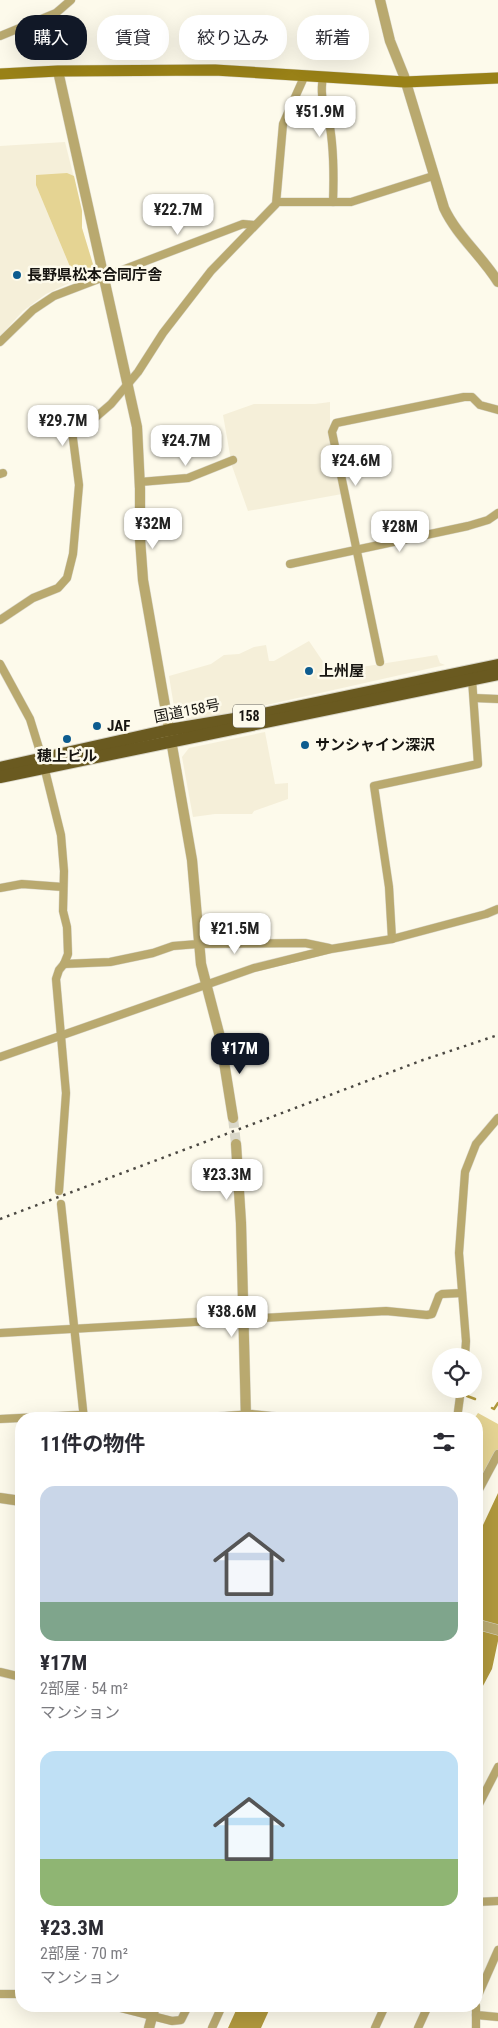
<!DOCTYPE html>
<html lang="ja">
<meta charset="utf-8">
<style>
body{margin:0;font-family:"Roboto Condensed","Noto Sans JP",sans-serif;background:#f2f2f3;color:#2b2b33;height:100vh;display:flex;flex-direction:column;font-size:19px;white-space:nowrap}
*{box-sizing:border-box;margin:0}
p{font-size:16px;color:#7c7c81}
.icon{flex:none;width:28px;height:28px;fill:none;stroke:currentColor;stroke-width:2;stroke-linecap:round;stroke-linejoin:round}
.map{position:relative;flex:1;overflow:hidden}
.panel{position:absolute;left:15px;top:1412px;width:468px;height:600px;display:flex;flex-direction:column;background:#fff;border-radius:20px;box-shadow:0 5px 20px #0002}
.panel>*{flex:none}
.guide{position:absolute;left:15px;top:15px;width:469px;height:45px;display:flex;gap:10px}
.buttons{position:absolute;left:432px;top:1348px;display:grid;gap:10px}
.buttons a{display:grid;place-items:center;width:50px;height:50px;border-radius:50%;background:#fff;box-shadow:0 5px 20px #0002;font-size:25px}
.price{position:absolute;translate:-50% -42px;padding:0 11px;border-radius:10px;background:#fff;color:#222;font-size:16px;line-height:32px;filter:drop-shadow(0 1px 2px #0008)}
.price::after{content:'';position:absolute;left:50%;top:30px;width:15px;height:11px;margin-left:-8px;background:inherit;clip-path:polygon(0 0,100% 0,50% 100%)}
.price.current{background:#111827;color:#fff}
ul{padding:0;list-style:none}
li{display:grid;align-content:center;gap:10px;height:265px;padding:0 25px}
li span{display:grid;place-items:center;height:155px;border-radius:15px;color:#555}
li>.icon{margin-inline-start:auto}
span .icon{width:90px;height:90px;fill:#fffc;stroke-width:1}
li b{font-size:21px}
h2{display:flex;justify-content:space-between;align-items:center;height:60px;padding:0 25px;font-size:21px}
.tag{padding:0 18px;border-radius:20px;background:#fff;box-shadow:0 5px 20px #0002;font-size:18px;line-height:45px}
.tag.current{background:#111827;color:#fff}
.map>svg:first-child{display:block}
.built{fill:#f5efd9}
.green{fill:#e5d493}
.water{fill:#b0983d}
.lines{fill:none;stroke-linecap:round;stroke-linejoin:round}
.stream{stroke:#b0983d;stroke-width:2.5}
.tertiary-tunnel{stroke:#dad8ca;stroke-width:10;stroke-dasharray:10 5;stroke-linecap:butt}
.minor-casing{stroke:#d8d5c8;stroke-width:9}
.tertiary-casing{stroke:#d8d5c8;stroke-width:11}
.secondary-casing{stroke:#d8d5c8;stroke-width:12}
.trunk-casing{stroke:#d8d5c8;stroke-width:14}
.minor{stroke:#b9a96f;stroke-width:8}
.tertiary{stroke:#b9a96f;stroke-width:10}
.secondary{stroke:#998117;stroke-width:11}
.trunk{stroke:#6a5a20;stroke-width:12}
.rail{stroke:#4b4842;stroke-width:2.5;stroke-dasharray:2.5 5;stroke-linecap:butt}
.poi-dot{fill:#0d5c8f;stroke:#fdfaeb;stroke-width:2}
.labels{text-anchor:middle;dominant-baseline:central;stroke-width:5;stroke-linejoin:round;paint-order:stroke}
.shield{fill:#fdfaeb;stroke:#5c5a52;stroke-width:1}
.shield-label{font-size:14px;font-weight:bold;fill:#171511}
.poi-label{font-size:15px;font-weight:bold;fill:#171511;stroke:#fdfaeb;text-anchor:start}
.street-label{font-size:15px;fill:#171511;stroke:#fdfaeb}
</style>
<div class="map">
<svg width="498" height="2028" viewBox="0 0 498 2028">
<rect width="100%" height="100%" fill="#fdfaeb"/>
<g class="built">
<path d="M 65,142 L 82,210 L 82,228 L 95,271 L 46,294 L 23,311 L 0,336 L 0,146 Z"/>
<path d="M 330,402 L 330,428 L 342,494 L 248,511 L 232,466 L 223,415 L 254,404 L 315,404 Z"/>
<path d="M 309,641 L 330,672 L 437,655 L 440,663 L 445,665 L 230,713 L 186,720 L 175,713 L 169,676 L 211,664 L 224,655 L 239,654 L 254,647 L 266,645 L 269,661 L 274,661 Z"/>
<path d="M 265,732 L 275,784 L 288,783 L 288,799 L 254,811 L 252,814 L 215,814 L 193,817 L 182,757 L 189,748 Z"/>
</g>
<g class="green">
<path d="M 67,173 L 74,176 L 82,211 L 82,228 L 95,271 L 76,281 L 36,185 L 36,175 Z"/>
<path d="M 478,1413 L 498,1424 L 498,1449 L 476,1489 L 476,1419 L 474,1419 Z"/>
</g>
<g class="water">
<path d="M 498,1493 L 498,1641 L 492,1669 L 476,1699 L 476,1540 Z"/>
<path d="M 238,2006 L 271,2006 L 261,2028 L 228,2028 Z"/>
</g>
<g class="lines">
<g class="stream">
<path d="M 467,1396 L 475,1399"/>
<path d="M 492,1408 L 494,1409 L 498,1403"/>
</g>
<path class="tertiary-tunnel" d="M 233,1118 L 236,1144"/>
<defs>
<g id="minor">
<path d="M 0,36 L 56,13 L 71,0"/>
<path d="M 323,77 C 319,100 326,106 330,127 C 334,152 334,176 333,202"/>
<path d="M 278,202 L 351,202 L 433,176"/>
<path d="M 0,342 L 33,310 L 54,296 L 243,224 L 254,225"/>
<path d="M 0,474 L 3,473"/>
<path d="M 140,482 L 188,478 L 233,460"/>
<path d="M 290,564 L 468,526 L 488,520 L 498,513"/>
<path d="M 0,620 L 33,598 L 58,588 L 67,578 L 73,554 L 79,485 L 72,431 L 96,417 L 111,404 L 138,372 L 163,333 L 211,271 L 276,204 L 283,124 L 305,75"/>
<path d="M 380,662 L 332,432 L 336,423 L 464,397 L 472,397 L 480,405 L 498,410"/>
<path d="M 0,664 L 30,719 L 42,758 L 61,835 L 64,871 L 63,911 L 67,927 L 68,954 L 64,964 L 59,970 L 56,979 L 66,1093 L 59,1191"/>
<path d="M 474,698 L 498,699"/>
<path d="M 0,888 L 22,884 L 63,887"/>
<path d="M 392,939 L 389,887 L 374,786 L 478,764 L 472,679"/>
<path d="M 64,964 L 110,962 L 153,953 L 173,946 L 198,944 L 305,943 L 329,948"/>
<path d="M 0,1057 L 254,968 L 331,949 L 392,939 L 486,914 L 498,909"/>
<path d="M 61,1204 L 84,1419"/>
<path d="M 0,1333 L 386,1311 L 427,1315 L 432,1314 L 439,1296 L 442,1294 L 462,1293"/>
<path d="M 465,1356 L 466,1341 L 459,1253 L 465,1172 L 476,1144 L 498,1118"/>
<path d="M 0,1419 L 78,1415 L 90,1417 L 172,1419"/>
<path d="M 184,1419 L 252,1414 L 301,1419"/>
<path d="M 457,1419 L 461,1389"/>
<path d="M 476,1495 L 498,1454"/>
<path d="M 0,1672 L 21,1677"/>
<path d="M 476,1810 L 498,1767"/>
<path d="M 476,1902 L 498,1901"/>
<path d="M 0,1994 L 21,1994"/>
<path d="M 476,2000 L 498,1950"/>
<path d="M 113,2006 L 172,2021 L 181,2020 L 188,2006"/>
<path d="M 476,2006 L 476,2028"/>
<path d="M 476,2015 L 498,2017"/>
<path d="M 212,2028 L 222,2006"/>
<path d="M 375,2028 L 385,2006"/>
<path d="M 418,2028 L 428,2006"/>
</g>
<g id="tertiary">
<path d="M 380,0 L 390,41 L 404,76 L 444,208 C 457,236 482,256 498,282"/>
<path d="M 58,71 L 137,427 L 140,489 L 140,539 L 143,580 L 192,860 L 201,964 L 220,1037 L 233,1118"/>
<path d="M 236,1144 L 241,1223 L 246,1419"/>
<path d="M 0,1498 L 21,1501"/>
<path d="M 476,1624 L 498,1630"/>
<path d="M 149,2028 L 155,2006"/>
</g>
<path id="secondary" d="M 0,74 L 58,71 L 215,70 L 405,82 L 498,78"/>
<g id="trunk">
<path d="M 0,768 L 169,730 L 258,715 L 498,665"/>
<path d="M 0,777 L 498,674"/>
</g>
</defs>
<use href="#minor" class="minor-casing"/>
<use href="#tertiary" class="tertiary-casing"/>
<use href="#secondary" class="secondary-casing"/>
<use href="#trunk" class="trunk-casing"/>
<use href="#minor" class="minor"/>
<use href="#tertiary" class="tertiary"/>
<use href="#secondary" class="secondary"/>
<use href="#trunk" class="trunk"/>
<path class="rail" d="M 0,1219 L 423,1060 L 498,1035"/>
</g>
<g class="poi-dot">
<circle cx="17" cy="275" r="5"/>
<circle cx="309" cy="671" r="5"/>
<circle cx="97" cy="726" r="5"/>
<circle cx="67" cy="739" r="5"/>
<circle cx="305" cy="745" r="5"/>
</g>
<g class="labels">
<rect class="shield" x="233" y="704.5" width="32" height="23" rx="4"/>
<g class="shield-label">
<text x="249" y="716">158</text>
</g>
<g class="poi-label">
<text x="27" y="275">長野県松本合同庁舎</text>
<text x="319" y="671">上州屋</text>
<text x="107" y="726">JAF</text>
<text x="315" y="745">サンシャイン深沢</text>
<text x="67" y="756" text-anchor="middle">穂上ビル</text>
</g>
<g class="street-label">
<text transform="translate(187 711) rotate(-11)">国道158号</text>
</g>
</g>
</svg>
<div class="buttons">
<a><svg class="icon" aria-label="locate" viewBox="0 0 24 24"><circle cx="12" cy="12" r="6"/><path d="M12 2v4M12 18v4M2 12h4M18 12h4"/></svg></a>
</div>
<b class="price" style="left:320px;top:138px">¥51.9M</b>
<b class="price" style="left:178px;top:236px">¥22.7M</b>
<b class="price" style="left:63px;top:447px">¥29.7M</b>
<b class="price" style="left:186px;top:467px">¥24.7M</b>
<b class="price" style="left:356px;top:487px">¥24.6M</b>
<b class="price" style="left:153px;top:550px">¥32M</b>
<b class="price" style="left:400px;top:553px">¥28M</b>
<b class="price" style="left:235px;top:955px">¥21.5M</b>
<b class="price current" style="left:240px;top:1075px">¥17M</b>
<b class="price" style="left:227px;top:1201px">¥23.3M</b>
<b class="price" style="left:232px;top:1338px">¥38.6M</b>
<div class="guide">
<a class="tag current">購入</a>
<a class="tag">賃貸</a>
<a class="tag">絞り込み</a>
<a class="tag">新着</a>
</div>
<section class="panel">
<h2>11件の物件<svg class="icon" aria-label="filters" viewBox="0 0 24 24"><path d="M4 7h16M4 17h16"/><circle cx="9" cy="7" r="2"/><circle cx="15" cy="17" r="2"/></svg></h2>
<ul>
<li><span style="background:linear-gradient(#c9d6e8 75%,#7fa58c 0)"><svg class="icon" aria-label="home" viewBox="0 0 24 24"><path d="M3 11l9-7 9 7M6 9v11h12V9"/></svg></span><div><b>¥17M</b><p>2部屋 · 54 m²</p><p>マンション</p></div></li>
<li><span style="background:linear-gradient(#bfe0f5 70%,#8fb573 0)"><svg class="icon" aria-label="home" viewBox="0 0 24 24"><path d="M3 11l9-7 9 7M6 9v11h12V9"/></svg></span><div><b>¥23.3M</b><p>2部屋 · 70 m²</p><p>マンション</p></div></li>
</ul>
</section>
</div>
